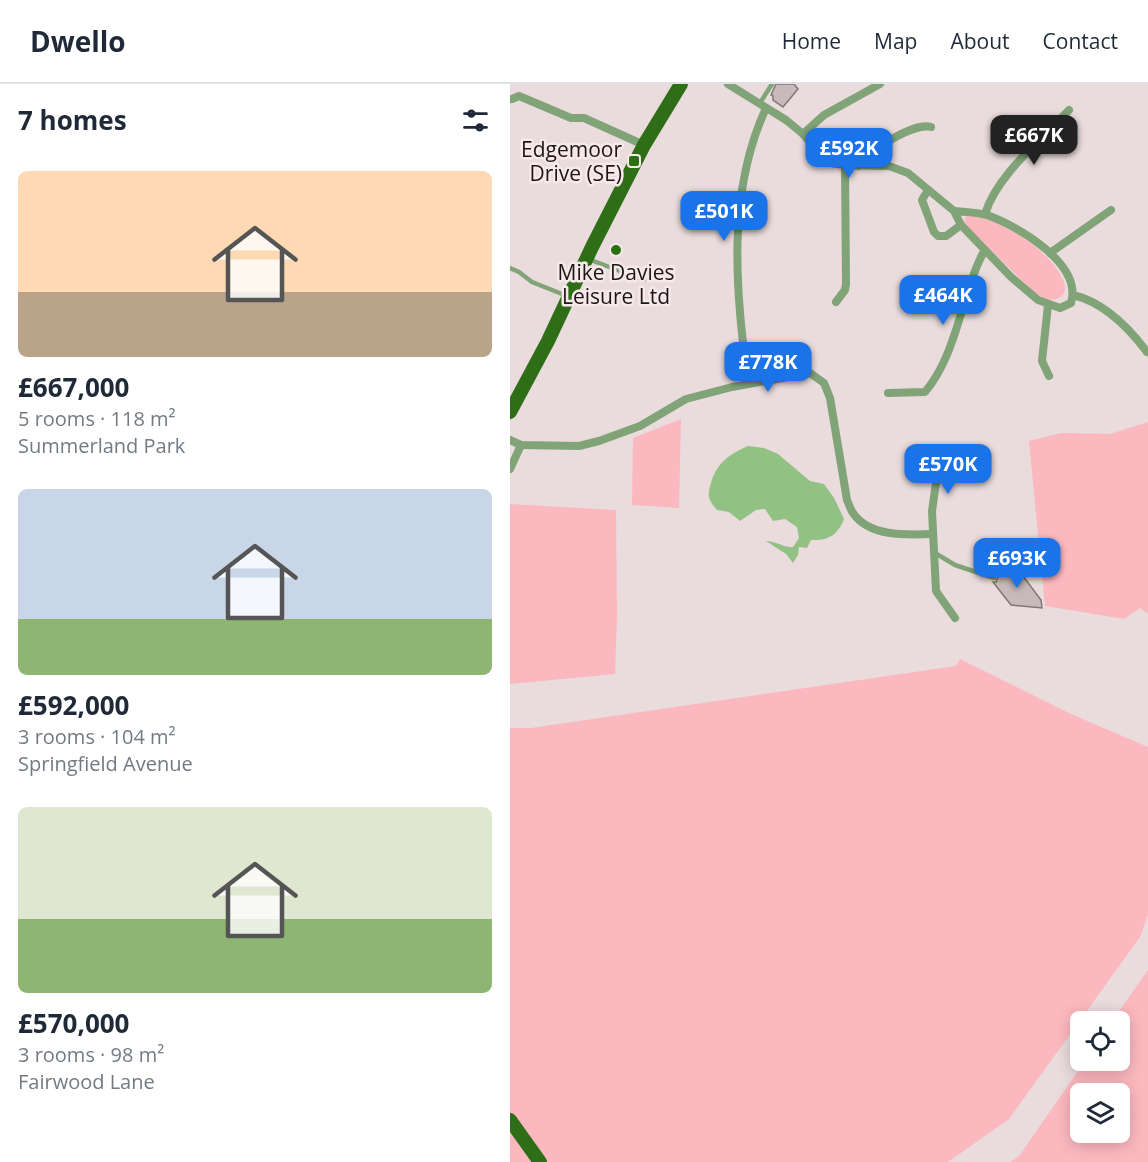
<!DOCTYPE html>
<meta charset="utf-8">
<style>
body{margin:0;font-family:"Open Sans",sans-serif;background:#f2f2f3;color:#1f2937;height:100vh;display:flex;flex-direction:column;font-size:22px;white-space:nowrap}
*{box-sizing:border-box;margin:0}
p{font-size:20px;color:#747a83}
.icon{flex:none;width:33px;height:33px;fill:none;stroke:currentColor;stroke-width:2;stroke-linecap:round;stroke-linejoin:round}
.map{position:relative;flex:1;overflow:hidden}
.side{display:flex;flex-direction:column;background:#fff;width:510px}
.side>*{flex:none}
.fabs{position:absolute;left:560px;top:927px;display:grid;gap:12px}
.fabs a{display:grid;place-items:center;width:60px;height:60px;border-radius:9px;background:#fff;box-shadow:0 3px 15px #0003;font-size:30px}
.price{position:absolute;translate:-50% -51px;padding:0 14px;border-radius:12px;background:#1a73e8;color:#fff;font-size:20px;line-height:39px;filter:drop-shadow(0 2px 3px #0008)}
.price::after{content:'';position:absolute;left:50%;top:36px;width:18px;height:14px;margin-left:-9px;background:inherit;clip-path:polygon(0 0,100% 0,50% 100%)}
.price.on{background:#222;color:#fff}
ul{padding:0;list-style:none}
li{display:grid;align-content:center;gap:12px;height:318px;padding:0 18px}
li span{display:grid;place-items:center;height:186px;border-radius:9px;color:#555}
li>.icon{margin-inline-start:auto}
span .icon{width:108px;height:108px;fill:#fffc;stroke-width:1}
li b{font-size:26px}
h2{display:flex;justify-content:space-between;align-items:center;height:72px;padding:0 18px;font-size:26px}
header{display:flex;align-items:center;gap:36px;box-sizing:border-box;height:84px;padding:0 30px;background:#fff;border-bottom:2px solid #e0e1e3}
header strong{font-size:28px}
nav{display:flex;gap:33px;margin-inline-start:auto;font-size:21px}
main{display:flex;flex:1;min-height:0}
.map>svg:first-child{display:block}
.green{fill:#fcb8bf;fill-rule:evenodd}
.water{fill:#91c283}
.building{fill:#c8b9ba;stroke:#837576;stroke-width:1.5}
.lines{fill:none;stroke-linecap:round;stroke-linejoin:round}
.lane{stroke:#81a378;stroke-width:4.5}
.street{stroke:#81a378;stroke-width:8}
.primary{stroke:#2e6e16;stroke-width:14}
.poi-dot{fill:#2b710f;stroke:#f8e8e9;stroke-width:2}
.labels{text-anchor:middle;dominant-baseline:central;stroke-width:5;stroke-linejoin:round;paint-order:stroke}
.poi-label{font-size:21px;fill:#1c1717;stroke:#f8e8e9;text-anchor:end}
</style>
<header>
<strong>Dwello</strong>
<nav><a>Home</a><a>Map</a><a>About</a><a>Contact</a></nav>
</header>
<main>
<section class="side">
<h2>7 homes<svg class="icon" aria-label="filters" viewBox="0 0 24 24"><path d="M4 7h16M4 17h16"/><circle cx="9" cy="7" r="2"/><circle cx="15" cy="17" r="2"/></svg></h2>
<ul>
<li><span style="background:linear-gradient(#ffd9b3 65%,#b9a48a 0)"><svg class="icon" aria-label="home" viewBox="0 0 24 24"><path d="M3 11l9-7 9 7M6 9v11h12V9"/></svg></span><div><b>£667,000</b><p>5 rooms · 118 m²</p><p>Summerland Park</p></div></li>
<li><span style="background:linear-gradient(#c9d6e8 70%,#8fb573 0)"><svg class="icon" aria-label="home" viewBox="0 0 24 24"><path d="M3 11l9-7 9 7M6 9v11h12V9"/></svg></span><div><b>£592,000</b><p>3 rooms · 104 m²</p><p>Springfield Avenue</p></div></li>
<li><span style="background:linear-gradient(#dfe7d0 60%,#8fb573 0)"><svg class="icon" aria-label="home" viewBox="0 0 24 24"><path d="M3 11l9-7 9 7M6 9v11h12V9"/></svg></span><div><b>£570,000</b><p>3 rooms · 98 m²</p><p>Fairwood Lane</p></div></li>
</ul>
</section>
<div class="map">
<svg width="638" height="1078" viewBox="0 0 638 1078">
<rect width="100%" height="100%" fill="#eadbdc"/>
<g class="green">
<path d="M 464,131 C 495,139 540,166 553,196 C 560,210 547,220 534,214 C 529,212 526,209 522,206 L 454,140 L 456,132 Z"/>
<path d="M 171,335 L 169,424 L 122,421 L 123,354 Z"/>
<path d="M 638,338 L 638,530 L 630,524 L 614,535 L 535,522 L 519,357 L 551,349 L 600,350 Z"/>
<path d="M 0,420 L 106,426 L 107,532 L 105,590 L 0,600 Z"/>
<path d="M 450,575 L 561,630 L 638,663 L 638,831 L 630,853 L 499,1035 L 438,1078 L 0,1078 L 0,644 L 21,644 L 446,582 Z"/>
<path d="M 638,886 L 638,1078 L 501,1078 L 509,1072 L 575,977 L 609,976 L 609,938 L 602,937 ZM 570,1010 L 609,1010 L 609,1048 L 570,1048 Z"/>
</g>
<path class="water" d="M 238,362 L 254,364 L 268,370 L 300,397 L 314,400 L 324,414 L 334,435 C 328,451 318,457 301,456 L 297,464 L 289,463 L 288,471 L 283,479 L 276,470 L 256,457 C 266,457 274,464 283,463 L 289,454 L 287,443 L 275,435 L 263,437 L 255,425 L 246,426 L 230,437 L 219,428 L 207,426 C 204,422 200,418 199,413 C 198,408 200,403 201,399 C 207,378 220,370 238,362 Z"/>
<g class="building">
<path d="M 266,0 L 284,0 L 288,5 L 273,23 L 263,16 L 263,12 L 261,11 Z"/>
<path d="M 504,480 L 531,516 L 532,524 L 501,521 L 483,498 L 486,498 L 488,493 Z"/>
</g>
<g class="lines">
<g class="lane">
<path d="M 250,19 L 262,0"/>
<path d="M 78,175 L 134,196"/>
<path d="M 0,184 L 9,188 L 22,198 L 57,212"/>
<path d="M 425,469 L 445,481 L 484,494"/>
</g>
<g class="street">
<path d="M 218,0 L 276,36 L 293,50 L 314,75 L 320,79 L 335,81 L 379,82 L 398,89 L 444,127 L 451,141 L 501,193 L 528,216 L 550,224 L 561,219 C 573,180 508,142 477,131 C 467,128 455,128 444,127"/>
<path d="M 2,15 L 9,12 L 61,34 L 74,34 L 134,61"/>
<path d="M 293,50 L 314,31 L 370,0"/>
<path d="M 349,82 C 358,67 404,38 421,43"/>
<path d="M 418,106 L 412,116 L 424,148 L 428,152 L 436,152 L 451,141"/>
<path d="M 475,130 C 487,91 531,56 559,26"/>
<path d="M 540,169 L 601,126"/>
<path d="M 563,211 C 593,218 619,244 637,268"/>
<path d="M 326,218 L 335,206 L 336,200 L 335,81"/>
<path d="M 538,221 L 532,277 L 539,292"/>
<path d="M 238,300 C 226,207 216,111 256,24"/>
<path d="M 378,309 L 415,308 C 439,280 447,240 459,205 C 463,192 467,178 475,166"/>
<path d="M 0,356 L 11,361 L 69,362 L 89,357 L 130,342 L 176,315 L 222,303 L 300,289 L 314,299 L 320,314 L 337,416 C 339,420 340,425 343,429 C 359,453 397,451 422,450"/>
<path d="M 430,371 L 422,427 L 426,507 L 445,534"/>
<path d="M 0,385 L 11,361"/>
</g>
<g class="primary">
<path d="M 0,328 L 38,257 L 82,163 L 134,61 L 171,0"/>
<path d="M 0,1036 L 30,1078"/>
</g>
</g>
<g class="poi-dot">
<rect x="118" y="71" width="12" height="12" rx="3"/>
<circle cx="106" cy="166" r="6"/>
</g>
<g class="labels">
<g class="poi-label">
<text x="112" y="65">Edgemoor<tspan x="112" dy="24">Drive (SE)</tspan></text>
<text x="106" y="188" text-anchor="middle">Mike Davies<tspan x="106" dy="24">Leisure Ltd</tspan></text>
</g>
</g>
</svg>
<div class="fabs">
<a><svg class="icon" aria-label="locate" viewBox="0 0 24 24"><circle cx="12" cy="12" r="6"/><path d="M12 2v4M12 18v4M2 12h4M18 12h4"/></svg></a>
<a><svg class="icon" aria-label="layers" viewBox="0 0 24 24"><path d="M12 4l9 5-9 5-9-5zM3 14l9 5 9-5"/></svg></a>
</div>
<b class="price on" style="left:524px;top:82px">£667K</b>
<b class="price" style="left:339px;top:95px">£592K</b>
<b class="price" style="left:214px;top:158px">£501K</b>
<b class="price" style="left:433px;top:242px">£464K</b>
<b class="price" style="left:258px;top:309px">£778K</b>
<b class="price" style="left:438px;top:411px">£570K</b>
<b class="price" style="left:507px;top:505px">£693K</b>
</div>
</main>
